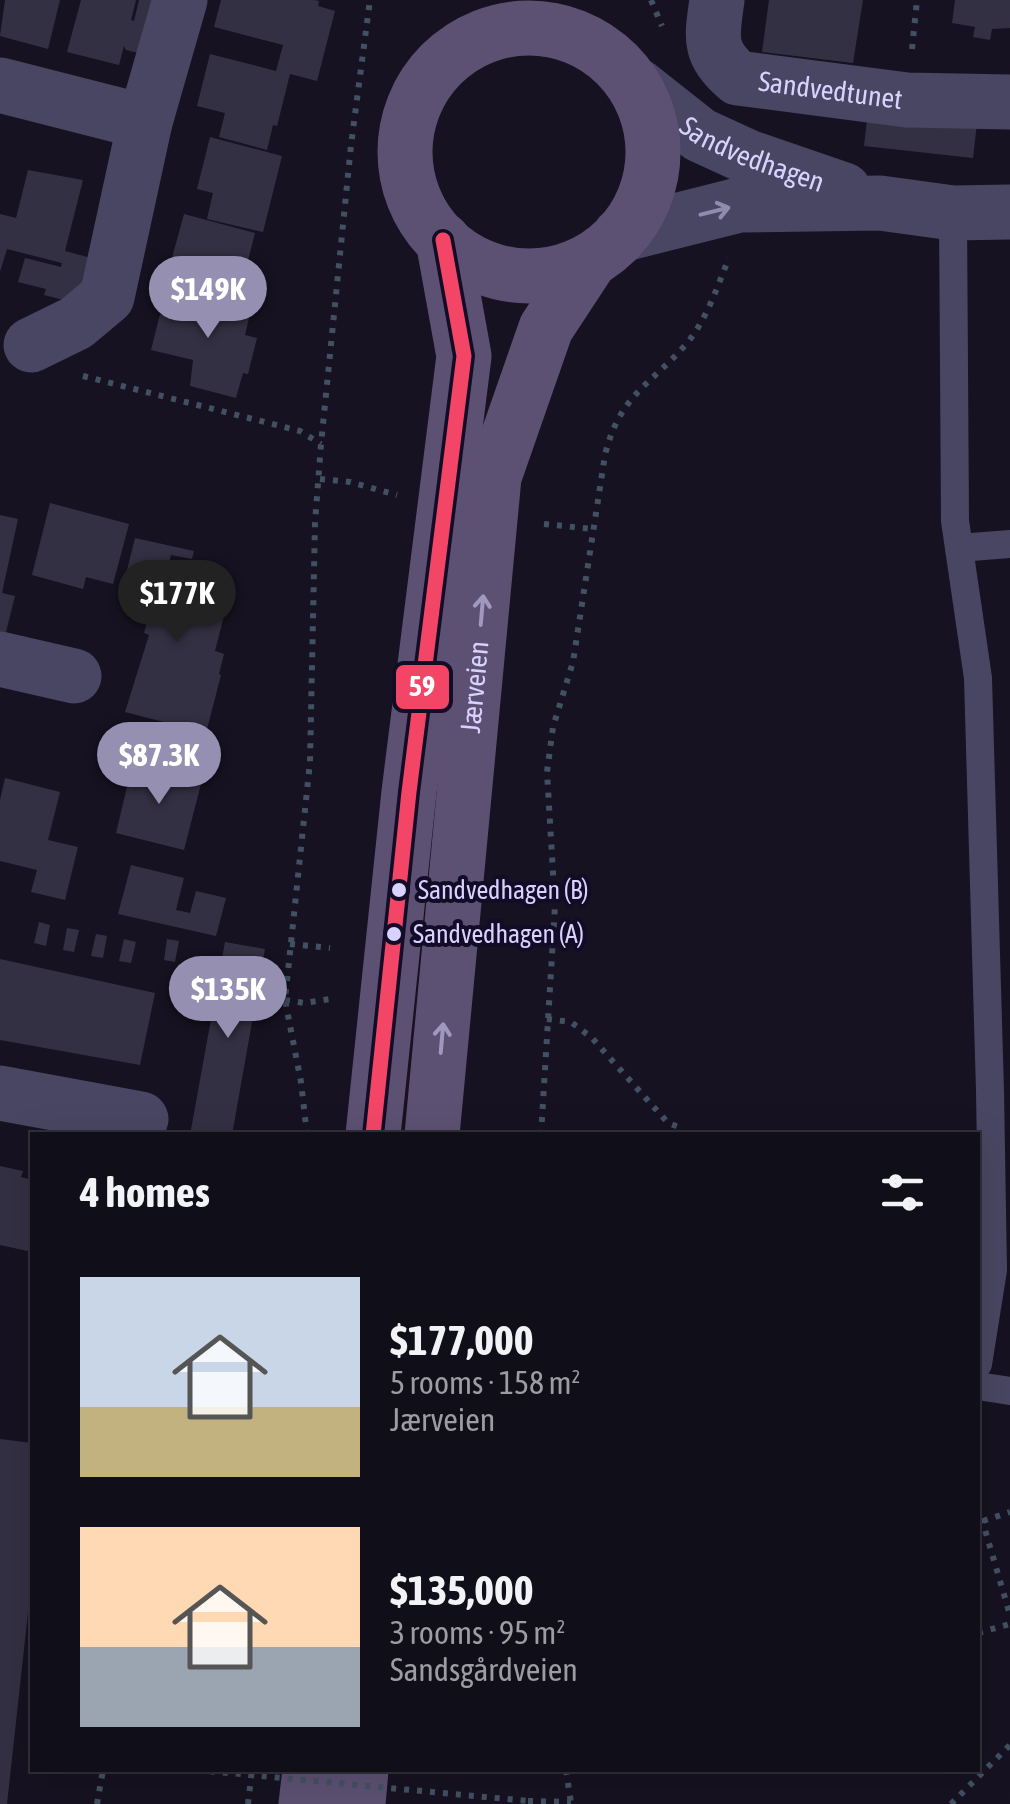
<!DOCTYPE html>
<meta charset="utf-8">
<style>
body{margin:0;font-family:"Asap Condensed",sans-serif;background:#191722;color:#f1f3f6;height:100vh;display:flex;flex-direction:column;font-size:38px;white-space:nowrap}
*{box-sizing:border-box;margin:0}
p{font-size:32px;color:#9c9ca2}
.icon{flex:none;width:55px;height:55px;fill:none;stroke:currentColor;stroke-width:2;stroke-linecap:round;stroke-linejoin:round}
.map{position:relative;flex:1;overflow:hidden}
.panel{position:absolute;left:30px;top:1132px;width:950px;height:640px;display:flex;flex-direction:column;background:#100e19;border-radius:0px;box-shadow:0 10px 40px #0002,0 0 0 2px #302e38}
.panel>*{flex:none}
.price{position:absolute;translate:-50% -85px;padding:0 22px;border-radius:35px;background:#958fb1;color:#fff;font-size:32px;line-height:65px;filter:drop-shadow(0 2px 5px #0008)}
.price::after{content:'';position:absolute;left:50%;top:60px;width:30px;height:22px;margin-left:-15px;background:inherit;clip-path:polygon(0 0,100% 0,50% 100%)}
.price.selected{background:#222;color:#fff}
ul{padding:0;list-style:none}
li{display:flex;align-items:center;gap:30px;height:250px;padding:0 50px}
li span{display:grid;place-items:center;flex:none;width:280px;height:200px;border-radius:0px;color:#555}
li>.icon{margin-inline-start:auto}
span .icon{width:120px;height:120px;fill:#fffc;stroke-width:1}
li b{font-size:42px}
h2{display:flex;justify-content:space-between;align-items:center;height:120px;padding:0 50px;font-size:42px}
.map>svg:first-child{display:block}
.building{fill:#343043}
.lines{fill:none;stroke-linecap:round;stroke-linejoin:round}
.path{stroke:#425162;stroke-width:6;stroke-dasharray:5 8;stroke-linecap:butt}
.service{stroke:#484662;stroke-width:28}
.minor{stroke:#484662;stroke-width:55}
.primary{stroke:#5d5173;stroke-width:55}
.path-bridge{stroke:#425162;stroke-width:6;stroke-dasharray:5 8;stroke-linecap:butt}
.bus-1-casing{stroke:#120c27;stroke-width:22}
.bus-1{stroke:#f34667;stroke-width:15}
.oneway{stroke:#908cb0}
.oneway2{stroke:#a198c0}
.bus-dot{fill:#d9d2ff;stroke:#120c27;stroke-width:4}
.labels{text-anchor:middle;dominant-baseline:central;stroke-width:8;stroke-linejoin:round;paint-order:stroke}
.bus-label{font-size:26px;fill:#d9d2ff;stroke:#120c27;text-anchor:start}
.street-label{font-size:28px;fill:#d9d2ff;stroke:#120c27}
.line-badge{stroke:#120c27;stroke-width:4}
.badge-label{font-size:28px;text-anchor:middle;font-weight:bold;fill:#fff}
</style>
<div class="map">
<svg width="1010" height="1804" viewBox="0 0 1010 1804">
<rect width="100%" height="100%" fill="#161221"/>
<g class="building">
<path d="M 5,0 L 60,0 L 48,49 L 0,36 Z"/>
<path d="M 81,0 L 136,0 L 131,20 L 134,21 L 139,0 L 162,0 L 147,55 L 126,50 L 124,46 L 119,65 L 67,52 Z"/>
<path d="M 221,0 L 314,0 L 319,1 L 318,6 L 335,11 L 317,81 L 290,74 L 277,126 L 273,125 L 267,150 L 219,137 L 225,113 L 197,106 L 210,54 L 276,71 L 283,45 L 214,27 Z"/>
<path d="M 769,0 L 863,0 L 853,63 L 762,52 Z"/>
<path d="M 955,0 L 1010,0 L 1010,28 L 992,29 L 990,40 L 973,37 L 975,27 L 952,23 Z"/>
<path d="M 868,111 L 977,123 L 973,158 L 864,146 Z"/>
<path d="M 210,137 L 282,156 L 263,232 L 207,219 L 213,193 L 197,189 Z"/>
<path d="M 28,170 L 83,180 L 65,251 L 95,259 L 83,305 L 44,295 L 46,289 L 18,282 L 25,258 L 61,267 L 62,263 L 7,249 L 0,272 L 0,214 L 16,218 Z"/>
<path d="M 184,214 L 255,233 L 242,284 L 170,265 Z"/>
<path d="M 174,291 L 251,310 L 245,335 L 257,338 L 248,374 L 243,373 L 236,398 L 190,386 L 193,360 L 151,350 L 160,314 L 168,316 Z"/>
<path d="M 50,503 L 129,524 L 113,584 L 86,577 L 83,589 L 32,575 Z"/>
<path d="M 0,515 L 18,519 L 2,593 L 15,596 L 5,636 L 0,634 Z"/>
<path d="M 135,538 L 194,551 L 192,559 L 171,555 L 164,584 L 187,589 L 189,582 L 210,587 L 208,595 L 228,600 L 215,651 L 224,654 L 219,674 L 221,675 L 206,733 L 125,712 L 149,635 L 144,633 L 158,582 L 126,574 Z"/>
<path d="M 132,766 L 152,771 L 153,767 L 159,767 L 178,772 L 183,775 L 182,779 L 201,784 L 184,850 L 116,833 Z"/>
<path d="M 5,778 L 60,792 L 48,840 L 78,847 L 65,900 L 31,892 L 37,870 L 0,861 L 0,800 Z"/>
<path d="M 131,865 L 184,878 L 176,910 L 190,913 L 196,891 L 226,898 L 216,936 L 118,914 Z"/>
<path d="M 39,922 L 50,925 L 46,946 L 34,943 Z"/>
<path d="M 67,928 L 79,930 L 74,952 L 63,950 Z"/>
<path d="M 96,934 L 107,936 L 103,958 L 91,956 Z"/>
<path d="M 124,939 L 136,942 L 131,963 L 119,961 Z"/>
<path d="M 167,939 L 179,941 L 175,962 L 164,960 Z"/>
<path d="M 225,942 L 265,949 L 232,1135 L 190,1135 Z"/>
<path d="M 0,959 L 155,993 L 140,1065 L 0,1040 Z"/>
<path d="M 0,1166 L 23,1171 L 21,1177 L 32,1180 L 32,1252 L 0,1245 Z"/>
<path d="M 0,1439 L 32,1443 L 32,1576 L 7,1804 L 0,1804 Z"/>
</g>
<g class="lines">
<g class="path">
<path d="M 651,0 L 662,26"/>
<path d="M 912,49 L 917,0"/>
<path d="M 83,376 L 300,431 L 321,444"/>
<path d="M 320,479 L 350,482 L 397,495"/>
<path d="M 544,524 L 593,529"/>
<path d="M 511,938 L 553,944"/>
<path d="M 290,944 L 330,948"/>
<path d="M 285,1000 L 304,1003 L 330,999"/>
<path d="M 547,1019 L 571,1022 L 592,1038 L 668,1123 L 684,1129"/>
<path d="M 307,1135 L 301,1082 L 285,1000 L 310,762 L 315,523 L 321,444 L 351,145 L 370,0"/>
<path d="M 541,1135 L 555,906 L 547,772 L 553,727 L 573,662 L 605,455 C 620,394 650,386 687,343 C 707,319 717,287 729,258"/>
<path d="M 978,1506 L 1010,1615"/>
<path d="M 983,1521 L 1010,1512"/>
<path d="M 978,1633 L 1010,1624"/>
<path d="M 196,1770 L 197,1770"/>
<path d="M 566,1770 L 571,1803"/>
<path d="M 528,1801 L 571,1802"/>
<path d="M 97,1804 L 103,1770"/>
<path d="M 248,1804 L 252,1770"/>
<path d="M 951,1804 L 1010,1745"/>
</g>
<g class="service">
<path d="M 953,213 L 955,521 L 978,678 L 990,1091 L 993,1270 L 978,1364"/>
<path d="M 959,548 L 1010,544"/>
<path d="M 978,1386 L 1010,1391"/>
</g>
<g class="minor">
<path id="s1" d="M 717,0 C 712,36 707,53 738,78 L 907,100 L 1010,102"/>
<path d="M 0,85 L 145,122"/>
<path id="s2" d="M 638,86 L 700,135 L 748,157 L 844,190"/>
<path d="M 620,235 L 739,205 L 880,203 L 953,213 L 1010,212"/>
<path d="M 31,345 L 76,323 L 107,297 L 145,122 L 180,0"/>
<path d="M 0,659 L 74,676"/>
<path d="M 0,1093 L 141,1119"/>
</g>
<g class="primary">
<circle cx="529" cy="152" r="124"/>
<path d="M 373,1135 L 409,792 L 464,356 L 443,240"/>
<path id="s3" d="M 432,1135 L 494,477 L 546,328 L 590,261"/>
<path d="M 306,1804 L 310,1770"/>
<path d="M 358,1804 L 361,1770"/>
</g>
<path class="path-bridge" d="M 197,1770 L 528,1801"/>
<defs>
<path id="bus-1" d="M 373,1135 L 409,792 L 464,356 L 443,240"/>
</defs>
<use href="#bus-1" class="bus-1-casing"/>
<use href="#bus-1" class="bus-1"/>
</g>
<defs><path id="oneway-shaft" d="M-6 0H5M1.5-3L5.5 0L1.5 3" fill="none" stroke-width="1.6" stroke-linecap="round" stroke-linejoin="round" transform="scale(2.5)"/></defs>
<use class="oneway" href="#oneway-shaft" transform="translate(715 211) rotate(-14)"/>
<g class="oneway2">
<use href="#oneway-shaft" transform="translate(482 610) rotate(-85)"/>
<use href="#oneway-shaft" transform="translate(442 1038) rotate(-85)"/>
</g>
<g class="bus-dot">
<circle cx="399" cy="890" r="9"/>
<circle cx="394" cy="934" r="9"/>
</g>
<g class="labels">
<g class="bus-label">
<text x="418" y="890">Sandvedhagen (B)</text>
<text x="413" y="934">Sandvedhagen (A)</text>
</g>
<g class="street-label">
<text stroke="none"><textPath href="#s1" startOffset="180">Sandvedtunet</textPath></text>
<text stroke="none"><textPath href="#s2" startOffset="135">Sandvedhagen</textPath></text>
<text stroke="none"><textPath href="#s3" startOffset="450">Jærveien</textPath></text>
</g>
</g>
<rect class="line-badge" x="394" y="663" width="57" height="48" rx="10" fill="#f34667"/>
<g class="badge-label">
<text x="422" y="696">59</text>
</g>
</svg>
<b class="price" style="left:208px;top:341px">$149K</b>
<b class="price selected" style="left:177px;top:645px">$177K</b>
<b class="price" style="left:159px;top:807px">$87.3K</b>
<b class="price" style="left:228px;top:1041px">$135K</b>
<section class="panel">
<h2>4 homes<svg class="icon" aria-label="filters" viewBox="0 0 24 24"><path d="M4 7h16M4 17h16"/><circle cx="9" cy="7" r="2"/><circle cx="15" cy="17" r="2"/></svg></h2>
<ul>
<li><span style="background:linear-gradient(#c9d6e8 65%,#c2b280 0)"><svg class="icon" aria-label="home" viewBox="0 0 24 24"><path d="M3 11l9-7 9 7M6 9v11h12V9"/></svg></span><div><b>$177,000</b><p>5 rooms · 158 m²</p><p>Jærveien</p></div></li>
<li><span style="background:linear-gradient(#ffd9b3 60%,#9aa5b1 0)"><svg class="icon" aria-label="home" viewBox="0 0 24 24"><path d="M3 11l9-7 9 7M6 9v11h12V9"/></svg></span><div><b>$135,000</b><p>3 rooms · 95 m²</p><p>Sandsgårdveien</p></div></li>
</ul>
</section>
</div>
